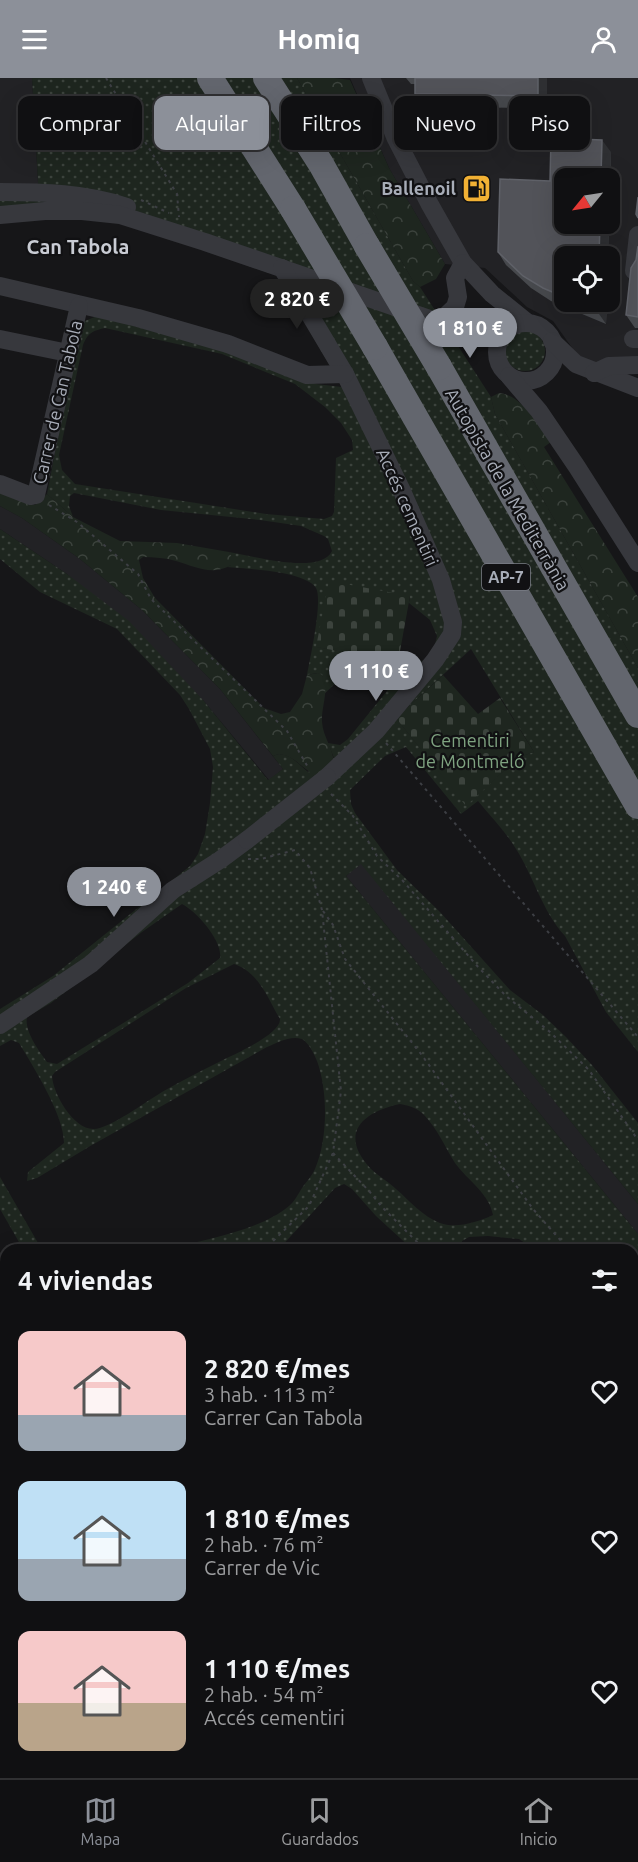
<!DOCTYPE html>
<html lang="es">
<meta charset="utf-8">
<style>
body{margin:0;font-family:Ubuntu,sans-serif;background:#19191b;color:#f1f3f6;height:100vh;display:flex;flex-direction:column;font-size:22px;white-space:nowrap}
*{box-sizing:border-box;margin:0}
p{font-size:20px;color:#9c9d9f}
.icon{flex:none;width:33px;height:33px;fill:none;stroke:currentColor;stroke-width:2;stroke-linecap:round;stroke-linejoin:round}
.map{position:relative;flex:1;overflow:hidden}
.drawer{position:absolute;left:0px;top:1166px;width:639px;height:536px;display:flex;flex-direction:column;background:#101012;border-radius:18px 18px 0 0;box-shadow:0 6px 24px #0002,0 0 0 2px #303032}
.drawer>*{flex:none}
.guide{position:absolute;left:18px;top:18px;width:603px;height:54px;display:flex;gap:12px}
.needle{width:39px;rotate:240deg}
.fabs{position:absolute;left:554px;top:90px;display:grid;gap:12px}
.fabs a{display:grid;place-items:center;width:66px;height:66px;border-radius:12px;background:#101012;box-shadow:0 6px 24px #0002,0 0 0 2px #303032;font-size:30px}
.price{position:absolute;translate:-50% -51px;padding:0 14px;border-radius:21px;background:#8c9099;color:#fff;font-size:20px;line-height:39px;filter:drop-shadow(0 2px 3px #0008)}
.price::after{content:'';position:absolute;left:50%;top:36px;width:18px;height:14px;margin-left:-9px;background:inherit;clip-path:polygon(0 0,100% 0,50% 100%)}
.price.active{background:#222;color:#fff}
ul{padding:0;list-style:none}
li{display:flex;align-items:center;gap:18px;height:150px;padding:0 18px}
li span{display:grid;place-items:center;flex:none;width:168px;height:120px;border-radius:12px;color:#555}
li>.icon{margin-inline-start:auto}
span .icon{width:72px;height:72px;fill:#fffc;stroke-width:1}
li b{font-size:26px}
h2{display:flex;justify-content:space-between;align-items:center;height:72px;padding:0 18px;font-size:26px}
.chip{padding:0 21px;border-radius:12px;background:#101012;box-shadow:0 6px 24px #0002,0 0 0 2px #303032;font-size:21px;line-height:54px}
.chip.active{background:#8c9099;color:#fff}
header{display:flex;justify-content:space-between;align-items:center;height:78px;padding:0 18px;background:#8c9099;color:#fff;font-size:27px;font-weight:600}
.tab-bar{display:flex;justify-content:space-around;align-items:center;height:84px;border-top:2px solid #303032;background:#101012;font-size:16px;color:#9c9d9f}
.tab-bar a{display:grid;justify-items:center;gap:3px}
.tab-bar .active{color:#8c9099}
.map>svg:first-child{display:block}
.built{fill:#222225;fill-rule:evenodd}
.grass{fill:url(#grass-dots);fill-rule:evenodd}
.forest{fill:url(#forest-crowns)}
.cemetery{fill:url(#cemetery-stones)}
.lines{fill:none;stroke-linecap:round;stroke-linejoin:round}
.path{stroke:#3d3f44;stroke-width:2;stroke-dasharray:3 4.5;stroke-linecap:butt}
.minor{stroke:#37383d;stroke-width:18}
.highway{stroke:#63666e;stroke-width:26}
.minor-bridge{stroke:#37383d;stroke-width:18}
.highway-bridge{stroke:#63666e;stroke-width:26}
.wall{fill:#47494d}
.shaded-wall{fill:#2f3033}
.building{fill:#525359;stroke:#5f6168;stroke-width:1.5}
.labels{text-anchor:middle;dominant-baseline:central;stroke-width:4.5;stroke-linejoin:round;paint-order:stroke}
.shield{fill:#111113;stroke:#7b7e86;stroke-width:1.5}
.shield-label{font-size:16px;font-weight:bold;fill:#a8adb8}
.poi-label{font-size:18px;font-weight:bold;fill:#a8adb8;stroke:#111113;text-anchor:end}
.street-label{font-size:18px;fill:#a8adb8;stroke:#111113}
.park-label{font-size:18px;fill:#7fa381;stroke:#111113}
.neighbourhood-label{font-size:20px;font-weight:bold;fill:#c9ccd4;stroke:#111113}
</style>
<header><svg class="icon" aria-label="menu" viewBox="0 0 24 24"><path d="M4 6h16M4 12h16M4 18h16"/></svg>Homiq<svg class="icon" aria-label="person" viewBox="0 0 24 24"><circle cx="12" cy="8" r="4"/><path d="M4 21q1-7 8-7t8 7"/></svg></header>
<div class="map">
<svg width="638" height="1700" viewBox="0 0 638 1700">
<defs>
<pattern id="grass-dots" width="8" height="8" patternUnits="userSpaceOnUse" patternTransform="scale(1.5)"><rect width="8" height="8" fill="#1e261f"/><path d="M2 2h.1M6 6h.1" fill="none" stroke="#3c433d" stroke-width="1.8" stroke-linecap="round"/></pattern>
<pattern id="forest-crowns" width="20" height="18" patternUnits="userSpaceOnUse" patternTransform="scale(1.5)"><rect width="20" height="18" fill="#1e261f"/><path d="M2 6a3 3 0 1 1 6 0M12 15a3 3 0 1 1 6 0" fill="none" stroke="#3c433d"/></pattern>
<pattern id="cemetery-stones" width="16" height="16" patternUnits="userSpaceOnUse" patternTransform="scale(1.5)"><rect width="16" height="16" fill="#1e261f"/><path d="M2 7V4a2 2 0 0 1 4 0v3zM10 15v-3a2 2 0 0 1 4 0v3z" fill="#3c433d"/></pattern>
</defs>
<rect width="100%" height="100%" fill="#161618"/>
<g class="built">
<path d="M 0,0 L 32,0 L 39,121 L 0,122 Z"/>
<path d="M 350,0 L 638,0 L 638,293 L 580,281 L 553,243 L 527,229 L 485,190 L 445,186 L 389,90 ZM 564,100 L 609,100 L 609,146 L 564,146 ZM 564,178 L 609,178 L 609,224 L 564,224 Z"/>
<path d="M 0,428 L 22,440 L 80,481 L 142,532 L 220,611 L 283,691 L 269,702 L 203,622 L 67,496 L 0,451 Z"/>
<path d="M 361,785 L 638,1126 L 638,1156 L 346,798 Z"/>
<path d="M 638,1629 L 638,1700 L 565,1700 L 570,1695 L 633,1695 L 633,1634 Z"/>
</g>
<g class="grass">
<path d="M 32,0 L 297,0 L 413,203 L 420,209 L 491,319 L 495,336 L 638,590 L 638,974 L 606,934 L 565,858 C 542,833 534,799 516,771 C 506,754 491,739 478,723 L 461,736 L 406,669 L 385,678 L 350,712 L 351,726 L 355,735 L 397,792 L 440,834 L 510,912 L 543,937 L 566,959 L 592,987 L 638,1045 L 638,1126 L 361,786 L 346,798 L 638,1156 L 638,1288 L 633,1282 L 633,1172 L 534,1171 L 519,1161 L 488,1158 L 469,1159 L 462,1163 L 462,1171 L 412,1171 L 376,1138 L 352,1111 L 344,1106 L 335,1110 L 279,1171 L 169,1171 C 206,1161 259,1153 289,1128 C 295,1123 298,1116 302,1110 C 306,1104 312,1098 315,1091 C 328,1061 328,1013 317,983 C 314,976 309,965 302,961 C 290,957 277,965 267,969 L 92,1067 L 37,1100 L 27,1103 L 28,1094 L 64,1065 C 64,1037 34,990 19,965 L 11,962 L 0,968 L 0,931 L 53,898 L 190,788 L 198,776 L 205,756 L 210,725 L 213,689 L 210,671 L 189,631 L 180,617 L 117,551 L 40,514 L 0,481 L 0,451 L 67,496 L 129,543 L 203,622 L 268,702 L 283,691 L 273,678 C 288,672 297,685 308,694 L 334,680 L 328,665 L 340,667 L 348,661 L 391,608 L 386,603 L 352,596 L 337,604 L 324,616 L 325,607 L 322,597 L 317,595 L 307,597 C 310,581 323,522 316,510 C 305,493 247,491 227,489 L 231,487 L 231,479 L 229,474 C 250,477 320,498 332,473 L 328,461 L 324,458 L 301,448 L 260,442 L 161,432 L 74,415 L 70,418 L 69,428 L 73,439 L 47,416 L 80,245 L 97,238 L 225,269 L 316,306 L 342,309 L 278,198 L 116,142 L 45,139 L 0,143 L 0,122 L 39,121 ZM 105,250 L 222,276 L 295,306 L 325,329 L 341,345 L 352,362 L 353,372 L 336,380 L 334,434 L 332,438 L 324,441 L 266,436 L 75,406 L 62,392 L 59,377 L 83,267 C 88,255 92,253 105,250 ZM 410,518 L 409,525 L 430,542 L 437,558 L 432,579 L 401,591 L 398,584 L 317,569 ZM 471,571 L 534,674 L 519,679 L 466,727 L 396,640 ZM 182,826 C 196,833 223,863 220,880 L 188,905 L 57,986 L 47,984 C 39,973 24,953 27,939 L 51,925 L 142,854 ZM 234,886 C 259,894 268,921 280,941 C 281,957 228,979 215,986 C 197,995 179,1004 162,1014 C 147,1023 109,1051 94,1051 C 74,1052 53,1016 52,998 L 55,994 L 186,910 ZM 400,1026 C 410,1028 418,1030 425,1038 C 438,1052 445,1069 455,1085 C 468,1103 489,1115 493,1137 C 478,1144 456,1151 440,1145 C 422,1138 410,1123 396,1111 C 389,1104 378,1098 371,1091 C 338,1056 362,1034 400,1026 Z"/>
<circle cx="525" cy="273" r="20"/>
<path d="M 0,1099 L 38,1165 L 40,1171 L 23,1171 L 0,1131 Z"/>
<path d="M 6,1456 L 6,1557 L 0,1560 L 0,1461 Z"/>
<path d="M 638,1472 L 638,1629 L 633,1634 L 633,1473 Z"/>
<path d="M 0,1660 L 6,1671 L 6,1695 L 19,1695 L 21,1700 L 0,1700 Z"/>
<path d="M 174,1695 L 222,1695 L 201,1700 L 152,1700 Z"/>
<path d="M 340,1695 L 570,1695 L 565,1700 L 341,1700 Z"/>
</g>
<g class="forest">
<path d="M 297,0 L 334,0 L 350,2 L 389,90 L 445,186 L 436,201 L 420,209 L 413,203 Z"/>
<path d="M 499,315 C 522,317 538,347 551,364 L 544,369 L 638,519 L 638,590 L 495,336 L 491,319 Z"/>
<path d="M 0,413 L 35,427 L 47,416 L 73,439 L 120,463 L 177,465 L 229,474 L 234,483 L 231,487 C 212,498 196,489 176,483 C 166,480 154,479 143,479 L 139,482 L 143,500 L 155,520 L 264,630 L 281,636 L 290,634 L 302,616 L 307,597 L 318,595 L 322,597 C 330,611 321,629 322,644 C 323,659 333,670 334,685 L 317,698 C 302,692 290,671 273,678 L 220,611 L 142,532 L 80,481 L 22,440 L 0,428 Z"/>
</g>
<g class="cemetery">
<path d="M 329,503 L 410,518 L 398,584 L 316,569 Z"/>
<path d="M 443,597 L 478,636 L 500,620 L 534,674 L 519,679 L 466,728 L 396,640 Z"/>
</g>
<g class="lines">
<g class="path">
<path d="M 106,0 L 177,116 L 179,139"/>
<path d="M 141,122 L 169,135"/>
<path d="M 49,427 L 77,444 L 138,496 L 151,521 L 287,653 L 309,691"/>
<path d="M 386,665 L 638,959"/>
<path d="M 331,716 L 353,738 L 377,778 L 403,803 L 479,890 L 506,918 L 550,954 L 589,992 L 638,1062"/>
<path d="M 248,781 L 261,781 L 295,772 L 310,790 L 322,832 L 341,1013 L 333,1075 L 309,1128 L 264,1172"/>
<path d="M 323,833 L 333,847 L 345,881 L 421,976 L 533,1131 L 569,1172"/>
<path d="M 333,1075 L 369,1113 L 382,1129 L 425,1172"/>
<path d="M 633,1225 L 638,1229"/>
<path d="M 0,1481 L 6,1478"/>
<path d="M 633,1497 L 638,1497"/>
<path d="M 0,1681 L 6,1694"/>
<path d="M 570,1695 L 571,1700"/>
</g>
<g class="minor">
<path d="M 371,0 L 396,61 L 429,125 L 463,185 L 492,216 L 528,245"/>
<path d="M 0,114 C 43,114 86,115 127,129"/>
<path d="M 0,137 L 45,133 L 82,133 L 120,137 L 205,164 L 456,250 L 465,253 L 504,254"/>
<path d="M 282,190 L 345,296 L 402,413 L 441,502 L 453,544 L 452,556 L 435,582 L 376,653 L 327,699"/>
<path d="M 634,193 L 638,157"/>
<path d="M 0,208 L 138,240 L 228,266 L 307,297 L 345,296"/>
<path d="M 439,244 L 455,229 L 458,219 L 455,200 L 463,185"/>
<circle cx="526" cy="274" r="29"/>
<path d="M 0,261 L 68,275"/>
<path d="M 633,261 L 638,261"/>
<path d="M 552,263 L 576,286 L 638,310"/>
<path d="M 594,295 L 609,288 L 638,287"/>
<path d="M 509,298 L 539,333 L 577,389 L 638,485"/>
<path d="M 0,406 L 31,418 L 36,417 L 79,228"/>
<path d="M 0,947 L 91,886 L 173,812 L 220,782 L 247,762"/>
</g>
<g class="highway">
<path d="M 210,0 L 293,131"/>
<path d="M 266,0 L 321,86 L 367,168"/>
<path d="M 375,269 L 638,728"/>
<path d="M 439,289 L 638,637"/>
</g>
<path class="minor-bridge" d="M 247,762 L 327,699"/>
<g class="highway-bridge">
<path d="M 293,131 L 375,269"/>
<path d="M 367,168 L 439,289"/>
</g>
</g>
<g class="wall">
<path d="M 406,0 L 547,0 L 547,30 L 423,29 L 415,16 L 415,6 L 411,6 Z"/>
<path d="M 611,74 L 608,178 L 564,178 L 564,224 L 607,224 L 606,246 L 551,223 L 531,210 L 506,187 L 498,174 Z"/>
<path d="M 483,102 L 486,105 L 485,115 L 469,114 L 467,111 Z"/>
<path d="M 638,168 L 638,250 L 635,250 L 626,237 L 636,182 Z"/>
</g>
<g class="shaded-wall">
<path d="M 538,0 L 547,0 L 547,30 L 538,18 Z"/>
<path d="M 602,62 L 611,74 L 608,178 L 599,178 L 600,146 L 609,146 L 609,100 L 601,100 Z"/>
<path d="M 483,102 L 486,105 L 485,115 L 483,112 Z"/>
<path d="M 598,224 L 607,224 L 606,246 L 597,233 Z"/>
</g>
<g class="building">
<path d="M 415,0 L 538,0 L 538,18 L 415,16 Z"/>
<path d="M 551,60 L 602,62 L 601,100 L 564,100 L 564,146 L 600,146 L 599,178 L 564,178 L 564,219 L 543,210 L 523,198 L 498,174 L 500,101 L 550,103 Z"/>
<path d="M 467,101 L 483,102 L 483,112 L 467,111 Z"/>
<path d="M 638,119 L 638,140 L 636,136 Z"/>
<path d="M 638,168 L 638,239 L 626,237 L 631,190 L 636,182 Z"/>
<path d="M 574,224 L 598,224 L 597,233 Z"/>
</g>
<defs>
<symbol id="fuel-square" viewBox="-11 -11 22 22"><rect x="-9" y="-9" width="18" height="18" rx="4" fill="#f2b134" stroke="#111113"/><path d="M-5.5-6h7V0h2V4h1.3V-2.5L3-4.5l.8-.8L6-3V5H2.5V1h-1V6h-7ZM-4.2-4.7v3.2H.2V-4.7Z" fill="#111"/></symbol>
</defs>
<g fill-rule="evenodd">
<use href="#fuel-square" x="460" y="94" width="33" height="33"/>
</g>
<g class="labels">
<rect class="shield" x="482" y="486" width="48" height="26" rx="4.5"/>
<g class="shield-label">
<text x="506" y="499">AP-7</text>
</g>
<g class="poi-label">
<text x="456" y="110">Ballenoil</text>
</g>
<g class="street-label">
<text transform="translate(57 324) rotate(-77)">Carrer de Can Tabola</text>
<text transform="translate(508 411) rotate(60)">Autopista de la Mediterrània</text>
<text transform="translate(408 429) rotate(66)">Accés cementiri</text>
</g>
<g class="park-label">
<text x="470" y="662">Cementiri<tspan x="470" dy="21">de Montmeló</tspan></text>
</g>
<g class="neighbourhood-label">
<text x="78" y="168">Can Tabola</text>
</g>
</g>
</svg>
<div class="fabs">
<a><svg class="needle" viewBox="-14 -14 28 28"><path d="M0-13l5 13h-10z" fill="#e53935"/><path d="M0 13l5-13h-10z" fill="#9c9d9f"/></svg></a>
<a><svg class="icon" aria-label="locate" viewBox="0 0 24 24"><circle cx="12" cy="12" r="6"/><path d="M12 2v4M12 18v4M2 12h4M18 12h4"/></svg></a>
</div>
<b class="price active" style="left:297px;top:252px">2 820 €</b>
<b class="price" style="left:470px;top:281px">1 810 €</b>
<b class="price" style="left:376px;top:624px">1 110 €</b>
<b class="price" style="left:114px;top:840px">1 240 €</b>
<div class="guide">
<a class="chip">Comprar</a>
<a class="chip active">Alquilar</a>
<a class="chip">Filtros</a>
<a class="chip">Nuevo</a>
<a class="chip">Piso</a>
</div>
<section class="drawer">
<h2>4 viviendas<svg class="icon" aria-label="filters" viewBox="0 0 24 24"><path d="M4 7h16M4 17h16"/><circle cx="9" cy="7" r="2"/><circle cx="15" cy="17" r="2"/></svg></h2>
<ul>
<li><span style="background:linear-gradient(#f6c9c9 70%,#9aa5b1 0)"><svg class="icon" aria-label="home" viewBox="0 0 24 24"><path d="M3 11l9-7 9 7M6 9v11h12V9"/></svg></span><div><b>2 820 €/mes</b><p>3 hab. · 113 m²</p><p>Carrer Can Tabola</p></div><svg class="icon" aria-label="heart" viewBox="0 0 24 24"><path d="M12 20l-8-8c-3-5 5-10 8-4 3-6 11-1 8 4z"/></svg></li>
<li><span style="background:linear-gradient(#bfe0f5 65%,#9aa5b1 0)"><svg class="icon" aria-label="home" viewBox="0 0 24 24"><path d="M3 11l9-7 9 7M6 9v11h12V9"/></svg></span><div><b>1 810 €/mes</b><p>2 hab. · 76 m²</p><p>Carrer de Vic</p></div><svg class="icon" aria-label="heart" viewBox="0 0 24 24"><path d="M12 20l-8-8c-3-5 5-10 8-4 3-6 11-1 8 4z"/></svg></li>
<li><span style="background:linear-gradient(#f6c9c9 60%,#b9a48a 0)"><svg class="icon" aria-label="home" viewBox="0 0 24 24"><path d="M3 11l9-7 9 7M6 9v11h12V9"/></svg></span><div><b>1 110 €/mes</b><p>2 hab. · 54 m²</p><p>Accés cementiri</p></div><svg class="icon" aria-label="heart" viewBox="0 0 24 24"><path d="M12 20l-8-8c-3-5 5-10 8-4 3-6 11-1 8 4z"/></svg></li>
</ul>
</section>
</div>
<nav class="tab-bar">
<a class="active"><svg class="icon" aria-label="map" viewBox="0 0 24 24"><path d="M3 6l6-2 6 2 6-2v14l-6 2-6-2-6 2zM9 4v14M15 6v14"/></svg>Mapa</a>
<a><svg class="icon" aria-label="saved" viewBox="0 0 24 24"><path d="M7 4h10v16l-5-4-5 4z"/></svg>Guardados</a>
<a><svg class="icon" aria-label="home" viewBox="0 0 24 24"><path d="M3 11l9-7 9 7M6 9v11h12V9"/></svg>Inicio</a>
</nav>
